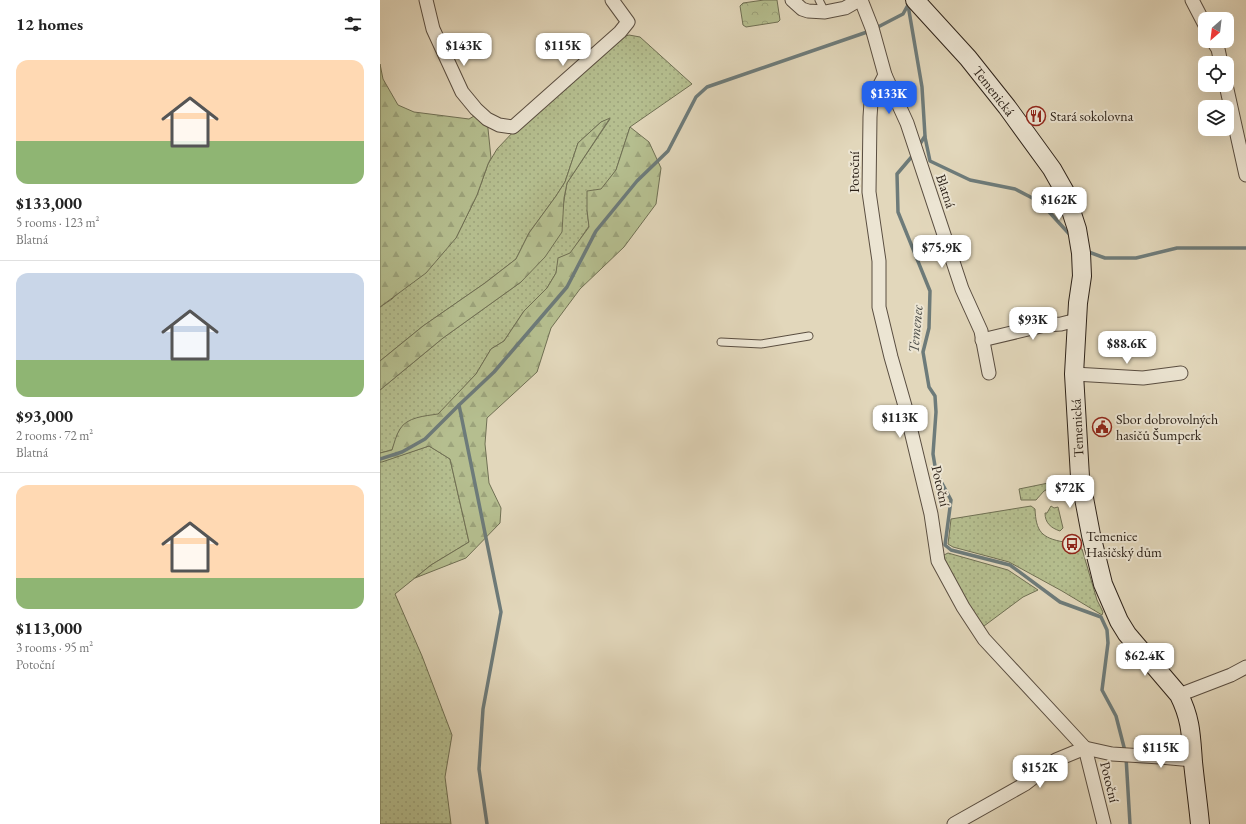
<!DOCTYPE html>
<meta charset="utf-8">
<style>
body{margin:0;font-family:"EB Garamond",serif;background:#f6f6f6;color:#222;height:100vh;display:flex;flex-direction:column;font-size:15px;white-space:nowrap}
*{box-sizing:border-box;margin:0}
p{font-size:13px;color:#767676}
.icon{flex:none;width:22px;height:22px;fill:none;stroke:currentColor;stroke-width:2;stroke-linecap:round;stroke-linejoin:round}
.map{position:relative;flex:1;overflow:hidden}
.panel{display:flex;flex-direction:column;background:#fff;width:380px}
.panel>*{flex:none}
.needle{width:26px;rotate:208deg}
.tools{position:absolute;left:818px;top:12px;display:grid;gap:8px}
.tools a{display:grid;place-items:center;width:36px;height:36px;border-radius:8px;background:#fff;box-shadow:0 4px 16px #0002;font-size:20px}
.price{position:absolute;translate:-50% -34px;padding:0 9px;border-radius:8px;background:#fff;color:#222;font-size:13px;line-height:26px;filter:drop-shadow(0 1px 2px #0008)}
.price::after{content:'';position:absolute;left:50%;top:24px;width:12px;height:9px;margin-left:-6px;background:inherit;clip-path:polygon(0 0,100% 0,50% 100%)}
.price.active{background:#2563eb;color:#fff}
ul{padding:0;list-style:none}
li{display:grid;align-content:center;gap:8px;height:212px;padding:0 16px}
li+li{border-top:1px solid #e0e0e0}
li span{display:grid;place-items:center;height:124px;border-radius:12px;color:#555}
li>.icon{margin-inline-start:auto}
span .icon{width:72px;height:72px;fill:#fffc;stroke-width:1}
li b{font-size:17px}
h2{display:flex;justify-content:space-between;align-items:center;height:48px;padding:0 16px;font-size:17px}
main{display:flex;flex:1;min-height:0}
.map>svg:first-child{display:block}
.grass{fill:url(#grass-dots);stroke:#707054}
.forest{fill:url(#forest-firs);stroke:#707054}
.park{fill:url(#park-crowns);stroke:#707054}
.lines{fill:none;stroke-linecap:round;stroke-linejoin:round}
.stream{stroke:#6d7b7a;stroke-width:3.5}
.lane-casing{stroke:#5a4e41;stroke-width:9}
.street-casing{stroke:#5a4e41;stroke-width:15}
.secondary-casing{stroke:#2c2118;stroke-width:20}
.lane{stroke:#ece5d3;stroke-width:7}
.street{stroke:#ece5d3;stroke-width:13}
.secondary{stroke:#ece5d3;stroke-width:18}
.labels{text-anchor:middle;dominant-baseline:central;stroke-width:4;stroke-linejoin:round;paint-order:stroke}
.street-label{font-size:14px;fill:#2c2118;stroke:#ece5d3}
.poi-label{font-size:14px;fill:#2c2118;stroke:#ece5d3;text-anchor:start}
.water-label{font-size:15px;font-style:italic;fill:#4d4e49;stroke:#ece5d3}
</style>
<main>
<section class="panel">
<h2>12 homes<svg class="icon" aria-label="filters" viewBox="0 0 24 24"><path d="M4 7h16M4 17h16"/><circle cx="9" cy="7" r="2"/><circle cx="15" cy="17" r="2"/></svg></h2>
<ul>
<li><span style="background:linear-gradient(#ffd9b3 65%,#8fb573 0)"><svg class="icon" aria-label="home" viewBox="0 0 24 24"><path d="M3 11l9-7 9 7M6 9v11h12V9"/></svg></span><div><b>$133,000</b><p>5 rooms · 123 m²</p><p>Blatná</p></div></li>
<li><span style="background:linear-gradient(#c9d6e8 70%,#8fb573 0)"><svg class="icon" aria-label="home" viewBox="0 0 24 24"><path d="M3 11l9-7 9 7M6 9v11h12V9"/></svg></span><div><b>$93,000</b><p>2 rooms · 72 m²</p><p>Blatná</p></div></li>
<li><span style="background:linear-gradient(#ffd9b3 75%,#8fb573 0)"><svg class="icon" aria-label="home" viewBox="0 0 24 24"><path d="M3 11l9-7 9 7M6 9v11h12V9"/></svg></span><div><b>$113,000</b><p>3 rooms · 95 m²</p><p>Potoční</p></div></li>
</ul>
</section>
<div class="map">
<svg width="866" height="824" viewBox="0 0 866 824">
<defs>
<pattern id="grass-dots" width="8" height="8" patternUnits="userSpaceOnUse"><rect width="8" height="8" fill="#b5be8f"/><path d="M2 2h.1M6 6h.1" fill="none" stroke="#9ca37b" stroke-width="1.8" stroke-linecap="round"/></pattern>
<pattern id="forest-firs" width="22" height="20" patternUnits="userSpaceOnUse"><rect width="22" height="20" fill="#b5be8f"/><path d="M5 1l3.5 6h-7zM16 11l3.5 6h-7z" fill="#9ca37b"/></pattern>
<pattern id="park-crowns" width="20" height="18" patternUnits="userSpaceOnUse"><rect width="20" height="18" fill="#b5be8f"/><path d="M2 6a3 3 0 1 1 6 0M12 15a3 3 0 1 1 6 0" fill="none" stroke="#9ca37b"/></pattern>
</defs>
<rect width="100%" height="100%" fill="#e2d7bb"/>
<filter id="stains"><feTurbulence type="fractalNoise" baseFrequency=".005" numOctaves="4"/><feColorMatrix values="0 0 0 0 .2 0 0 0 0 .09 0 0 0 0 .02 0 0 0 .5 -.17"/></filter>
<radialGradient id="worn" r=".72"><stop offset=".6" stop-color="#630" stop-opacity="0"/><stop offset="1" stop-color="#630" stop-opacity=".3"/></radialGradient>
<g class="grass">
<path d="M 249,35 L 260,37 L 312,84 L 250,127 L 236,170 L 207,210 L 209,226 L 190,254 L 179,258 L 176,273 L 167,288 L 144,311 L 124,341 L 111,349 L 96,374 L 58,415 L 46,416 L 20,429 L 12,450 L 0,453 L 0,390 L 63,338 L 141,282 L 182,212 L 187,183 L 230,119 L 221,122 L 198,143 L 185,182 L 176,196 L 149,233 L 136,259 L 105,283 L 43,326 L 0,361 L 0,307 L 12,299 L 76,238 L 97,195 L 108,164 L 117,149 L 135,130 L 243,37 Z"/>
<path d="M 49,446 L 70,459 L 89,542 L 51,565 L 15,594 L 42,656 L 72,735 L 65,777 L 71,824 L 0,824 L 0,462 Z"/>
<path d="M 678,481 L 674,486 L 664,491 L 656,500 L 641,500 L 639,489 Z"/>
<path d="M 651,506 L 655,509 C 656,531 661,538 684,542 L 685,550 L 693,552 L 694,547 L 702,549 L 717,600 L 723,612 L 722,615 L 682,591 L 629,562 L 573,547 L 568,544 L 571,519 Z"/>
<path d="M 671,506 L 674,508 L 678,507 L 683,528 L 680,531 C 671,528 665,523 665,513 L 667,513 Z"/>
<path d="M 568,553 L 628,570 L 658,590 L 643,597 L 600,629 L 560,557 Z"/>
</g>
<g class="forest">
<path d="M 0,64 L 3,79 L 18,105 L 34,112 L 89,119 L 106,109 L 111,158 L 108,164 L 97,195 L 76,238 L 46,273 L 0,307 Z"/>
<path d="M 230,118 L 187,183 L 184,198 L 182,232 L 165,257 L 141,282 L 63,338 L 0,390 L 0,361 L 43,326 L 105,283 L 136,259 L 149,233 L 176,196 L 185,182 L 198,143 L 221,122 Z"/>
<path d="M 250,127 L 269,142 L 281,168 L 276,204 L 244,247 L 200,289 L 171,328 L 157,372 L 107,418 L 105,444 L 109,483 L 121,508 L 120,523 L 86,558 L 35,578 L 51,565 L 89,542 L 70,459 L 49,446 L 2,462 L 0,462 L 0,453 L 12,450 C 14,444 16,435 20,429 C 27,417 45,416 58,414 L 96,374 L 111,349 L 124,341 L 144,311 L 167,288 L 176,273 L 178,258 L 190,253 L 209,227 L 207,210 L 207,191 L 221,189 L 236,170 Z"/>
</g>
<path class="park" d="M 384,0 L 397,0 L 400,20 L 398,22 L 366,27 L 363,25 L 360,6 L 363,3 Z"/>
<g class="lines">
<g class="stream">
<path d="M 528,5 L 542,87 L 545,136 L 538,147"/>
<path d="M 496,28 L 523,14 L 528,5"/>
<path d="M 545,137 L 550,161 L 590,180 L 635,189 L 660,202 L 692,237"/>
<path d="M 534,154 L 517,174 L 518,212 L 550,291 L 549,328 L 543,352 L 549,387 L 555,396 L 556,412 L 553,454 L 556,472 L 571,500 L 565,545 L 571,550 L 630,565 L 680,602 L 721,617 L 727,630 L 728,643 L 722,690 L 736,716 L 745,751"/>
<path d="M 706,251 L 725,258 L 756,258 L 797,248 L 866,248"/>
<path d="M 0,459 L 22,452 L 45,439 L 79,405"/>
<path d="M 746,757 L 750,824"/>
<path d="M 107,824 L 99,769 L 103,709 L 121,612 L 79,405 L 114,372 L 187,287 L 216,231 L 257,181 L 288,151 L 316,97 L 327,87 L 490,31"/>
</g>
<defs>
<g id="lane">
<path d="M 439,0 L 445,12"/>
<path d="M 341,342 L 381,344 L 429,336"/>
</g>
<g id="street">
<path d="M 46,0 L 53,29 L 82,92 L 96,109 L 107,119 L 119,125 L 133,127 L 240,32 L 248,22 L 232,0"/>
<path d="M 412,0 L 422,9 L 428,11 L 445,12 L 465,8 L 479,0"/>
<path d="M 481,0 L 492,28 L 505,75 L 491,102 L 490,117 L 489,192 L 499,261 L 499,307 L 511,357 L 525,406 L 551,514 L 558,561 L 583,607 L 604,639 L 705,748 L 724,824"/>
<path d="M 812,0 L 825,25"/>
<path d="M 833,41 L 838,49 L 841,63"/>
<path d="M 505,75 L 527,123 L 582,289 L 601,331 L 609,373"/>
<path d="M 846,85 L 866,175"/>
<path d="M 602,340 L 665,325 L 681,324 L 697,320"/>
<path d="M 694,374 L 763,378 L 801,373"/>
<path d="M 799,695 L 851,675 L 866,667"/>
<path d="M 574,824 L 645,784 L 676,760 L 705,748 L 732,754 L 780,757 L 813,760"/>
</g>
<path id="secondary" d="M 535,0 L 588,58 L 627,107 L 672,169 L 685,192 L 697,229 L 701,253 L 702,276 L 698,303 L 694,374 L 700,477 L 711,535 L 723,584 L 739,621 L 747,634 L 799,695 C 811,719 811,735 813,762 C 815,782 818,803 820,824"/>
</defs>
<use href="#lane" class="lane-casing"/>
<use href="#street" class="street-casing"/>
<use href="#secondary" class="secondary-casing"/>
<use href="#lane" class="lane"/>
<use href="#street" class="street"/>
<use href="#secondary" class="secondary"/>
</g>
<defs>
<symbol id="restaurant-ring" viewBox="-11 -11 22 22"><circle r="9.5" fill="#ece5d3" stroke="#8f2418" stroke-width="1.5"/><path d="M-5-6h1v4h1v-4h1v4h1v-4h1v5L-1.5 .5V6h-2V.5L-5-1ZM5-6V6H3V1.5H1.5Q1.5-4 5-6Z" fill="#8f2418"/></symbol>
<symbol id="civic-ring" viewBox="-11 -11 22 22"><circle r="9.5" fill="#ece5d3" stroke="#8f2418" stroke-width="1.5"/><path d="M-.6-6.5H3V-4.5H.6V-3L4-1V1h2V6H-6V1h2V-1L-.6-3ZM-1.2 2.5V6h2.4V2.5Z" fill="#8f2418"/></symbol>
<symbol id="bus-ring" viewBox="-11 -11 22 22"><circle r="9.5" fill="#ece5d3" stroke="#8f2418" stroke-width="1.5"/><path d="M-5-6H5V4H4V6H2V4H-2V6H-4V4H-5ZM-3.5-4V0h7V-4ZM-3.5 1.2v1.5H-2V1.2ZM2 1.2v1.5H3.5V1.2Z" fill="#8f2418"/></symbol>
</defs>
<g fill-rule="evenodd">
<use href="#restaurant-ring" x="645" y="105" width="22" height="22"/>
<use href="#civic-ring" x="711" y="416" width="22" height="22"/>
<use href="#bus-ring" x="681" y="533" width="22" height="22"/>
</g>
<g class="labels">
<g class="street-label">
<text transform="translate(614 91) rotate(52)">Temenická</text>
<text transform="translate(474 172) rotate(-90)">Potoční</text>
<text transform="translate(566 191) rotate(71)">Blatná</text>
<text transform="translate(697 428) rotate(-93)">Temenická</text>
<text transform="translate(561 486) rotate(77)">Potoční</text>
<text transform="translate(730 782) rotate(76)">Potoční</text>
</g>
<g class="poi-label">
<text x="670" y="116">Stará sokolovna</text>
<text x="736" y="419">Sbor dobrovolných<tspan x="736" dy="16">hasičů Šumperk</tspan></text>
<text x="706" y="536">Temenice<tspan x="706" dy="16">Hasičský dům</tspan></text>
</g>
<g class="water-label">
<text transform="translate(535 329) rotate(-85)">Temenec</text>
</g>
</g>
<rect width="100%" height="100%" filter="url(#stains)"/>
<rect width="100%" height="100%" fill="url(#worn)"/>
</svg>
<div class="tools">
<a><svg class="needle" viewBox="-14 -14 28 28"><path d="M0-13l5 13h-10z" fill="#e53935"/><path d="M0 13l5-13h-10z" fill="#767676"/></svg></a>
<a><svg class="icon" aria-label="locate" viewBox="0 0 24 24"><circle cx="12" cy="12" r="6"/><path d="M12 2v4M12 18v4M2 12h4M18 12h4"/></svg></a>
<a><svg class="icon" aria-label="layers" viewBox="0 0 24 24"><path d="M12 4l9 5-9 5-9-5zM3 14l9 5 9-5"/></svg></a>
</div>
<b class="price" style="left:84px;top:67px">$143K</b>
<b class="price" style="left:183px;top:67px">$115K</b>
<b class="price active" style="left:509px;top:115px">$133K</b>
<b class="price" style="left:679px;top:221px">$162K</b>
<b class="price" style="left:562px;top:269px">$75.9K</b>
<b class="price" style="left:653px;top:341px">$93K</b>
<b class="price" style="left:747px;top:365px">$88.6K</b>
<b class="price" style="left:520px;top:439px">$113K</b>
<b class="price" style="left:690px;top:509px">$72K</b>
<b class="price" style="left:765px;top:677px">$62.4K</b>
<b class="price" style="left:781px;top:769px">$115K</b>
<b class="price" style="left:660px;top:789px">$152K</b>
</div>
</main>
